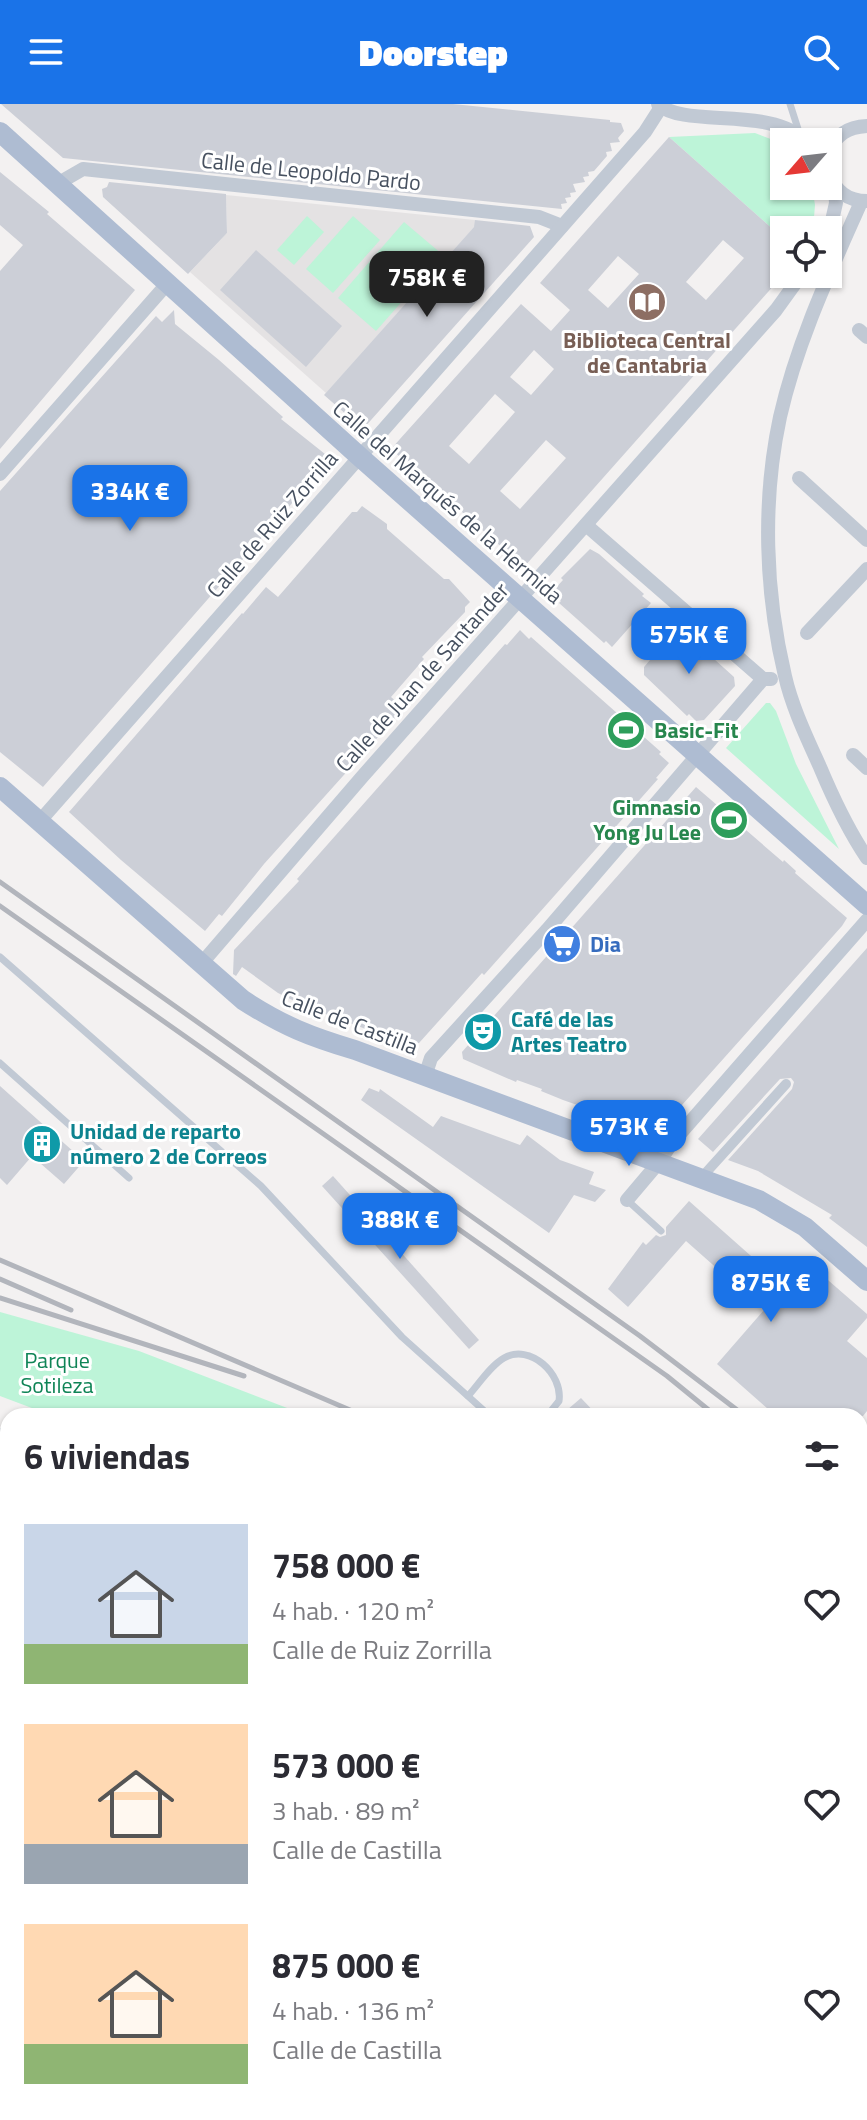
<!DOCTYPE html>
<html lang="es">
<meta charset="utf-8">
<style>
body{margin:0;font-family:"Titillium Web",sans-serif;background:#f7f7f7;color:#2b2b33;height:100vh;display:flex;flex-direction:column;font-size:30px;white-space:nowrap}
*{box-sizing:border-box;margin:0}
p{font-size:26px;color:#7c7c81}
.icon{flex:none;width:44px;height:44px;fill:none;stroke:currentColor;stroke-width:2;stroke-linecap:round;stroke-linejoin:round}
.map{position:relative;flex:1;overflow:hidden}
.drawer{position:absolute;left:0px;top:1304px;width:868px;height:712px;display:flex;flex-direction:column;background:#fff;border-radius:24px 24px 0 0;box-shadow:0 2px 6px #0004}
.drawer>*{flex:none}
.needle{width:52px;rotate:242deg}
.controls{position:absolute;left:770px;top:24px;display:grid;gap:16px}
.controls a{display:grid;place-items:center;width:72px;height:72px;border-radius:0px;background:#fff;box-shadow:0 2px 6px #0004;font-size:40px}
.price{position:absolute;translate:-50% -68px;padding:0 18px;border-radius:16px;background:#1a73e8;color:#fff;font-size:26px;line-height:52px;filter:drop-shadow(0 2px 4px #0008)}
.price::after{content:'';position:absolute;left:50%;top:48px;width:24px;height:18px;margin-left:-12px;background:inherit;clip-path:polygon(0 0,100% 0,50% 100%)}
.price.current{background:#222;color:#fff}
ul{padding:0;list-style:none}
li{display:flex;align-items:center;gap:24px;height:200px;padding:0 24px}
li span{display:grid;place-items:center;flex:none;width:224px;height:160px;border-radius:0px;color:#555}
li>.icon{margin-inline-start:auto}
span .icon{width:96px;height:96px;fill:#fffc;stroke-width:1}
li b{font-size:34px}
h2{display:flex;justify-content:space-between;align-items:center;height:96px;padding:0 24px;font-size:34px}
header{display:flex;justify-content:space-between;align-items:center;height:104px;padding:0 24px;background:#1a73e8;color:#fff;font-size:36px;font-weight:800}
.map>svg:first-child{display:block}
.education{fill:#e4e2e3}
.green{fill:#bdf4d8}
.building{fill:#cccfd7;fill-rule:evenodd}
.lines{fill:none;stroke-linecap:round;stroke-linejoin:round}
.service{stroke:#c1c9d4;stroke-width:7}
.pedestrian{stroke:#c1c9d4;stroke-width:10}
.minor{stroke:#c1c9d4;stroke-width:14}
.tertiary{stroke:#c1c9d4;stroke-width:16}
.primary{stroke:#aebcd2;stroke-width:20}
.rail{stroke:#b2b5bc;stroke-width:5}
.labels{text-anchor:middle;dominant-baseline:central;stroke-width:6;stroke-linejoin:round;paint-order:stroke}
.street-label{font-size:22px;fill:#475160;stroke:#fff}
.education-label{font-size:22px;font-weight:bold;fill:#785e54;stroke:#fff}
.leisure-label{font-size:22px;font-weight:bold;fill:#27864d;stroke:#fff;text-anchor:start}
.shop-label{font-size:22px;font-weight:bold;fill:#366cbe;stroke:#fff;text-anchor:start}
.culture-label{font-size:22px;font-weight:bold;fill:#0d838f;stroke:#fff;text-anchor:start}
.park-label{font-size:22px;fill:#0f8456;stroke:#fff}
</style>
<header><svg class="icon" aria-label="menu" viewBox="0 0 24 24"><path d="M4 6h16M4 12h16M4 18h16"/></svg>Doorstep<svg class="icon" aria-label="search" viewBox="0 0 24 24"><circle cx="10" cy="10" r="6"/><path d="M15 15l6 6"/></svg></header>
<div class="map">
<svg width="867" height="2016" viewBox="0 0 867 2016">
<rect width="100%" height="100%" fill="#f3f1f1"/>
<path class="education" d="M 226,91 L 475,116 L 476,121 L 326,289 L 190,168 L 227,129 Z"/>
<g class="green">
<path d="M 755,29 L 784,40 L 784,82 L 812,82 L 815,101 L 813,126 L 784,126 L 784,135 L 669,33 Z"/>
<path d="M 307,112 L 324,128 L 294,161 L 277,146 Z"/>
<path d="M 353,112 L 380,136 L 333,189 L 306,165 Z"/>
<path d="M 404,118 L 443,151 L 376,227 L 338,194 Z"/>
<path d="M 766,599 L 770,599 L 776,607 L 796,660 L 839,745 L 726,644 Z"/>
<path d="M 0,1208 L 139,1247 L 308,1312 L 53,1312 L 0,1292 Z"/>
<path d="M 0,1402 L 8,1411 L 8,1454 L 0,1460 Z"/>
<path d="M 860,1720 L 867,1727 L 867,1794 L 860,1788 Z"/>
</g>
<g class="building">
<path d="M 1,0 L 453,0 L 610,16 L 610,18 L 621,19 L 624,27 L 618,34 L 620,38 L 610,39 L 612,47 L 606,48 L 607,52 L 594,67 L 588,68 L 589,72 L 583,73 L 585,78 L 573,80 L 576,88 L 570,89 L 571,93 L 565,94 L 567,99 L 561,100 L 562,105 L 63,54 Z"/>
<path d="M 669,33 L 784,135 L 784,170 L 524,463 L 391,345 L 521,200 L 551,227 L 570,206 L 540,179 ZM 723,136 L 744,154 L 706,196 L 686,178 ZM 618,152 L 639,170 L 608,204 L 588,186 ZM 534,246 L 554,265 L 531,291 L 510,273 ZM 495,290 L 515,308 L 469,360 L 449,342 ZM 546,336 L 566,354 L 520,405 L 500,387 Z"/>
<path d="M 0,68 L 49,108 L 47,110 L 135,186 L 0,345 L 0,167 L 23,141 L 0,121 Z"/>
<path d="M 109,78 L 226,90 L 227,129 L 188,170 L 103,93 L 102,85 L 107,83 Z"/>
<path d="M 475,116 L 530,122 L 534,133 L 363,325 L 324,291 L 474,123 Z"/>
<path d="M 256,146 L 342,222 L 306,263 L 220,186 Z"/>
<path d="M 174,206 L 175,220 L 219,256 L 283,313 L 281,315 L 325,350 L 323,352 L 329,357 L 43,683 L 0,648 L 0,387 L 156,212 L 162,218 Z"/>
<path d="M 362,402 L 387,420 L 387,425 L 444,475 L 449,475 L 470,498 L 465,503 L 465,508 L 422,553 L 424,555 L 391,593 L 404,604 L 264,760 L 222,812 L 219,810 L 205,827 L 121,756 L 69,708 L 242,509 L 243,510 L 266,483 L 278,493 L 352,408 L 357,408 Z"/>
<path d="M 590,445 L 599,450 L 644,490 L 642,492 L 651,499 L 612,543 L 606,537 L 604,539 L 559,499 L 561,497 L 551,489 L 563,476 L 561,474 Z"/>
<path d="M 520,526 L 529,535 L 531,533 L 661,648 L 659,650 L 669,659 L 656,674 L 658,675 L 484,871 L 482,869 L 419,939 L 409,941 L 309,904 L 278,889 L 242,863 L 236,872 L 233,870 L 234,846 L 299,777 L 297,775 L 505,540 L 507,541 Z"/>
<path d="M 683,527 L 734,573 L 735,582 L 704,616 L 696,617 L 689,610 L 687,612 L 644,571 L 644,563 L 674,528 Z"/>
<path d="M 696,683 L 783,758 L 784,756 L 796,767 L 795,769 L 847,814 L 842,822 L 657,1029 L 563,996 L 541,987 L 542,985 L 517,976 L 516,978 L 463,955 L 462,948 Z"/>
<path d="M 867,844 L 867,1143 L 829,1114 L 832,1111 L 758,1067 L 728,1056 L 792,985 L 794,978 L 791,974 L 780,975 L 713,1048 L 698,1035 Z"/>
<path d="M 0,982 L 84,1057 L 64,1080 L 32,1052 L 7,1081 L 0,1074 Z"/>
<path d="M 369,984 L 379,988 L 380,985 L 433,1023 L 441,1012 L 520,1041 L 527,1031 L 560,1056 L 594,1068 L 589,1080 L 606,1086 L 595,1098 L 574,1091 L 549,1129 L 361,996 Z"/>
<path d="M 333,1072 L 479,1236 L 469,1245 L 322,1082 Z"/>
<path d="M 689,1097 L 785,1182 L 806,1157 L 867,1210 L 867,1214 L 847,1237 L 867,1254 L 867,1307 L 863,1312 L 776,1312 L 717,1260 L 764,1206 L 686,1137 L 628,1203 L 608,1185 L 643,1138 L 646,1141 L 656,1131 L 660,1133 L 666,1131 L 666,1123 Z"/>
<path d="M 581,1294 L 598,1312 L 560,1312 Z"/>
</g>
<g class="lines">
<g class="service">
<path d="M 790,0 L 799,28"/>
<path d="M 0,853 L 261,1082 L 402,1233 L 490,1312"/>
<path d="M 0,959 L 129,1074"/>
<path d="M 627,1096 L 661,1127"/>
<path d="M 468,1292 C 479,1280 490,1262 504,1254 C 530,1239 563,1270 559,1297 L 547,1312"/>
<path d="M 776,2008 L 800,2016"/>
</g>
<path class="pedestrian" d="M 702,1073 L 786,980"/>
<g class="minor">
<path d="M 658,0 C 685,25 771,1 807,38"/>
<path d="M 828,49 C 836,31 847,23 867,22"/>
<path d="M 828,69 C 836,87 847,97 867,97"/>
<path d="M 57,80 L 83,65 L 539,113 L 562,122"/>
<path d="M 861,98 C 830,168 797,238 780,313 C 762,397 765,488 785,572 C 792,603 807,634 820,663 C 833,694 848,726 867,754"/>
<path d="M 828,134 L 836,99 L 835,83"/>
<path d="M 859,226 L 867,233"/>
<path d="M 0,370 L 167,180"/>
<path d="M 799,374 L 867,436"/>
<path d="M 586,421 L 763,575 L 771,575"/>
<path d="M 807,529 L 867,465"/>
<path d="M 853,651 L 867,664"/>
<path d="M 39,718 L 645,28 L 661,3"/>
<path d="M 201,860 L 362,673 L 776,206 L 802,170"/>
<path d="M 425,972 L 431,954 L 547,826 L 763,575"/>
<path d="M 627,1096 L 660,1057 L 671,1040 L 867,816"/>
<path d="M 0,1331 L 8,1340"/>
<path d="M 0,1482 L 8,1476"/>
<path d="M 0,1819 L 8,1813"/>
<path d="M 0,1954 L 8,1948"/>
<path d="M 860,1958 L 867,1965"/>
<path d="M 0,1978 L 8,1988"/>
<path d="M 23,2008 L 30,2016"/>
<path d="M 440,2008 L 446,2016"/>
<path d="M 551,2008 L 556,2016"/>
<path d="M 615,2008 L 617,2016"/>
<path d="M 644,2008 L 668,2016"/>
<path d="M 103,2016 L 112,2008"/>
<path d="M 256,2016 L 266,2008"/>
</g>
<g class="tertiary">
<path d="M 0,1732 L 8,1743"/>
<path d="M 204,2008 L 210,2016"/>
</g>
<g class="primary">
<path d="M 0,28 L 360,353 L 867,801"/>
<path d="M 0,683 L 243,896 C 283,922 311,933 355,946 L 759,1096 L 805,1123 L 867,1177"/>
</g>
<g class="rail">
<path d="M 0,778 L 640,1232 L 745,1312"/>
<path d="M 0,802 L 667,1272 L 716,1312"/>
<path d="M 0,1156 L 364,1312"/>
<path d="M 0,1175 L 71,1206"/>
<path d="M 0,1194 L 244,1272"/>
<path d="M 860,1412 L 867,1418"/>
<path d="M 860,1448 L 867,1455"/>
<path d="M 860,1667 L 867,1673"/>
</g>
</g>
<defs>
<symbol id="library-disc" viewBox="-11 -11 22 22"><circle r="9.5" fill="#8d6e63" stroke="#fff"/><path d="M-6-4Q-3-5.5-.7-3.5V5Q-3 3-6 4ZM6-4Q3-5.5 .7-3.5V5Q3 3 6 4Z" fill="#fff"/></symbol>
<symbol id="stadium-disc" viewBox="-11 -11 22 22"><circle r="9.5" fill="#2e9e5b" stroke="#fff"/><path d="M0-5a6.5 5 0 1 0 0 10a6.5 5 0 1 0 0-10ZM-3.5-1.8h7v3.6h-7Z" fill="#fff"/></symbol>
<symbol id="supermarket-disc" viewBox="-11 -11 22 22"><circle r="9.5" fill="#3f7fe0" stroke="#fff"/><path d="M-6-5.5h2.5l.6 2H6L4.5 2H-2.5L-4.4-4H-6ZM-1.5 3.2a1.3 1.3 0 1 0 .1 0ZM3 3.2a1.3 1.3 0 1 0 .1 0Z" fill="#fff"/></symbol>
<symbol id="theatre-disc" viewBox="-11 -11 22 22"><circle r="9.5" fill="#0f9aa8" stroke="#fff"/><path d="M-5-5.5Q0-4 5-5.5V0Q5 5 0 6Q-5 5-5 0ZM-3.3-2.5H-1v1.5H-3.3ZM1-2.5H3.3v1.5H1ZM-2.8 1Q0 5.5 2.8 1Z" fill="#fff"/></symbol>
<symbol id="building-disc" viewBox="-11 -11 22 22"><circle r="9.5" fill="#0f9aa8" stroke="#fff"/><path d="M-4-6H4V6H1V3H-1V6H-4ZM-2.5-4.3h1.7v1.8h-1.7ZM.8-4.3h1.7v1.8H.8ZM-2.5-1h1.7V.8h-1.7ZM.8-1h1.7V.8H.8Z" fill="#fff"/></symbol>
</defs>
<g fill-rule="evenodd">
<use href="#library-disc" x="625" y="176" width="44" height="44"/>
<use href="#stadium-disc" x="604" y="604" width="44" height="44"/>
<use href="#stadium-disc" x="707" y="694" width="44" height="44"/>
<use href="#supermarket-disc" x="540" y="818" width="44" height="44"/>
<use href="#theatre-disc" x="461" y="906" width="44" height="44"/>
<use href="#building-disc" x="20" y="1018" width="44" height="44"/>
</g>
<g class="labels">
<g class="street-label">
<text transform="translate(311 67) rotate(6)">Calle de Leopoldo Pardo</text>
<text transform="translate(448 398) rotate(41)">Calle del Marqués de la Hermida</text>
<text transform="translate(272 420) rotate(-49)">Calle de Ruiz Zorrilla</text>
<text transform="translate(422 573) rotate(-48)">Calle de Juan de Santander</text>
<text transform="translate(350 918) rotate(21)">Calle de Castilla</text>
</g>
<g class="education-label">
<text x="647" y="236">Biblioteca Central<tspan x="647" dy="25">de Cantabria</tspan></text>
</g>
<g class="leisure-label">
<text x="654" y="626">Basic-Fit</text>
<text x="701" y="703" text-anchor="end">Gimnasio<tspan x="701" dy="25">Yong Ju Lee</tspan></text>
</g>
<g class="shop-label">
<text x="590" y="840">Dia</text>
</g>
<g class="culture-label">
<text x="511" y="915">Café de las<tspan x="511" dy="25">Artes Teatro</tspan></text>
<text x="70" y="1027">Unidad de reparto<tspan x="70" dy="25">número 2 de Correos</tspan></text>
</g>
<g class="park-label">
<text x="57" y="1256">Parque<tspan x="57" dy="25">Sotileza</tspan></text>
</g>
</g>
</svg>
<div class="controls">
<a><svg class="needle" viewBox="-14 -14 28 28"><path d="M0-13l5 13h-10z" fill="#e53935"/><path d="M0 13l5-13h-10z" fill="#7c7c81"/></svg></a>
<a><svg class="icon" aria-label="locate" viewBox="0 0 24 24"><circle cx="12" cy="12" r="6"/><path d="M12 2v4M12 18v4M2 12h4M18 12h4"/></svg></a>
</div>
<b class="price current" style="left:427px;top:215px">758K €</b>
<b class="price" style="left:130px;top:429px">334K €</b>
<b class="price" style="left:689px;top:572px">575K €</b>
<b class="price" style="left:629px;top:1064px">573K €</b>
<b class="price" style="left:400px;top:1157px">388K €</b>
<b class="price" style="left:771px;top:1220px">875K €</b>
<section class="drawer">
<h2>6 viviendas<svg class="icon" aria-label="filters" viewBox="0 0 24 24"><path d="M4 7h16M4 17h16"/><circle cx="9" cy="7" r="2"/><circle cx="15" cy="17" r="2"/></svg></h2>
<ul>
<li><span style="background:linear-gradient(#c9d6e8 75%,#8fb573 0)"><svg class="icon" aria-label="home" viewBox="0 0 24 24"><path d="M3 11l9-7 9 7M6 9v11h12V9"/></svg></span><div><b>758 000 €</b><p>4 hab. · 120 m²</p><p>Calle de Ruiz Zorrilla</p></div><svg class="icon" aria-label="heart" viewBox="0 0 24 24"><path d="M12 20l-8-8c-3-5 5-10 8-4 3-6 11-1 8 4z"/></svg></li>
<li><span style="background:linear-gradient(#ffd9b3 75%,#9aa5b1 0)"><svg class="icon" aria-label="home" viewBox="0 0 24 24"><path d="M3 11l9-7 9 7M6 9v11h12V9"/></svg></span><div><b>573 000 €</b><p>3 hab. · 89 m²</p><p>Calle de Castilla</p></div><svg class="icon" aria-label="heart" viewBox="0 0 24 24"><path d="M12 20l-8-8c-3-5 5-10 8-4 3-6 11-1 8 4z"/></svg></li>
<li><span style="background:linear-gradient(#ffd9b3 75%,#8fb573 0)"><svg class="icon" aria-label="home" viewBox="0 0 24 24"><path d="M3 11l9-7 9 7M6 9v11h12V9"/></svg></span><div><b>875 000 €</b><p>4 hab. · 136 m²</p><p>Calle de Castilla</p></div><svg class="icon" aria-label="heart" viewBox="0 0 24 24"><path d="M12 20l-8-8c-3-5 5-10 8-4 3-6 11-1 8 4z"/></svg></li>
</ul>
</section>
</div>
